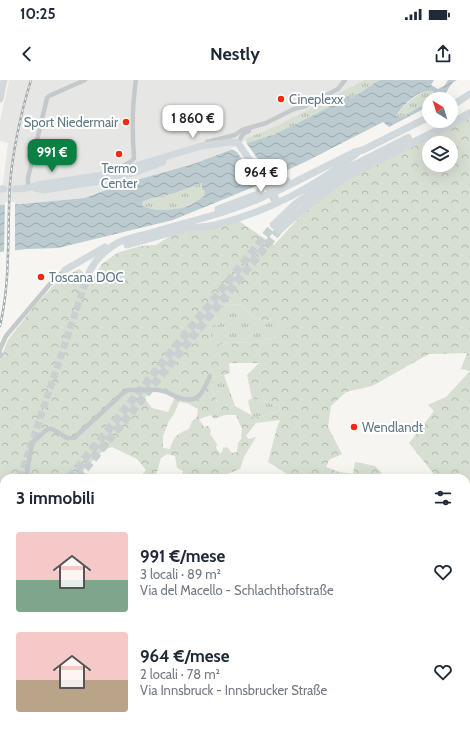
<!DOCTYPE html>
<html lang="it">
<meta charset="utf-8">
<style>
body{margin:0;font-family:Cabin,sans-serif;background:#f2f2f3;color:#1f2937;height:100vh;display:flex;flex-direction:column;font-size:15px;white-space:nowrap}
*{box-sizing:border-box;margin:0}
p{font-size:13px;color:#747a83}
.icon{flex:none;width:22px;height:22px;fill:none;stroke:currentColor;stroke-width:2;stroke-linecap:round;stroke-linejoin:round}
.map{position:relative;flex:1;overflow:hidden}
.sheet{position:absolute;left:0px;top:394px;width:470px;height:256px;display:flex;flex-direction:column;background:#fff;border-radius:12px 12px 0 0;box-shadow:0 4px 16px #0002}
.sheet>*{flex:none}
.needle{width:26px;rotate:322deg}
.tools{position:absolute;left:422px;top:12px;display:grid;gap:8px}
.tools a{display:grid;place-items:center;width:36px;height:36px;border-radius:50%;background:#fff;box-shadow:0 4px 16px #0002;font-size:20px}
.price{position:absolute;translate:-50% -34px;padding:0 9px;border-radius:8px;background:#fff;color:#222;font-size:13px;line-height:26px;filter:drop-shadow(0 1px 2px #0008)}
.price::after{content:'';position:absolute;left:50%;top:24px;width:12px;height:9px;margin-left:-6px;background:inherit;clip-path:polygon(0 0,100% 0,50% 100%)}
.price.on{background:#0b8043;color:#fff}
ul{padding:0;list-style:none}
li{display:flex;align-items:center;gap:12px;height:100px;padding:0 16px}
li span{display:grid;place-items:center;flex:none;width:112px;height:80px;border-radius:4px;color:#555}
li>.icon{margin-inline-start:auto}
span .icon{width:48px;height:48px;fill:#fffc;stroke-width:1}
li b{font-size:17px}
h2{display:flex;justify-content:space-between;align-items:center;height:48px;padding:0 16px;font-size:17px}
.status{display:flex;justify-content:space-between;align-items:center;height:28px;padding:0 20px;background:#fff;direction:ltr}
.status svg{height:11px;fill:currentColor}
header{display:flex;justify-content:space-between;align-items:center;height:52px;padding:0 16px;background:#fff;font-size:18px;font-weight:700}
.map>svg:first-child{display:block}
.built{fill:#e6e7e5}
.grass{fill:url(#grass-tufts)}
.forest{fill:url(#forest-crowns);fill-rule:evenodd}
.water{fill:url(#water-waves);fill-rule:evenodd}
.pier{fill:#f6f5f1}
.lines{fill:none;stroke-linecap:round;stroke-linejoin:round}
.primary-tunnel{stroke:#c9d0d1;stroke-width:7;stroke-dasharray:7 3.5;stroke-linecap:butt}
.highway-tunnel{stroke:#c9d0d1;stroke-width:8;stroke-dasharray:8 4;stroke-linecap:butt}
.street{stroke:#c4c9cb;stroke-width:4.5}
.secondary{stroke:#d2d9dd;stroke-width:7}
.primary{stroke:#d2d9dd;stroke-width:7}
.highway{stroke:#d2d9dd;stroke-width:8}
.rail-casing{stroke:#a2abaf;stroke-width:2.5}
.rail{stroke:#fff;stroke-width:1;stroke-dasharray:3;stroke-linecap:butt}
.poi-dot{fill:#f52a12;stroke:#fff;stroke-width:1.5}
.labels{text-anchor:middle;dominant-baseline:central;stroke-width:4;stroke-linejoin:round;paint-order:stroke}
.poi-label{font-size:13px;fill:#617a85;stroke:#fff;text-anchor:start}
</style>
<div class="status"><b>10:25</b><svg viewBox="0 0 49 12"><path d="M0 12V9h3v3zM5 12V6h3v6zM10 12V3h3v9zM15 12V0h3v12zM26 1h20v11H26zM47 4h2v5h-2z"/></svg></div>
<header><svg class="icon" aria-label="back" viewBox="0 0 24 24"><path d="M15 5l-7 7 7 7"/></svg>Nestly<svg class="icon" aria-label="share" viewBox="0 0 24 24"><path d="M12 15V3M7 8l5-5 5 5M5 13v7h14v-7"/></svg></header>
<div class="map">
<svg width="470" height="650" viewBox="0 0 470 650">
<defs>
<pattern id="grass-tufts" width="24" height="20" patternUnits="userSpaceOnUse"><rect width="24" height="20" fill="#d7ded2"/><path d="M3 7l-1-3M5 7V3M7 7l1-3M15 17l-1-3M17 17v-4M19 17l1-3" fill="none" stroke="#b2b9b0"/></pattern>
<pattern id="forest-crowns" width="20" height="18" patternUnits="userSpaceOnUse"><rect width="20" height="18" fill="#d7ded2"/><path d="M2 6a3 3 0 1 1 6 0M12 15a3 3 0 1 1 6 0" fill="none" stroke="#b2b9b0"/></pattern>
<pattern id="water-waves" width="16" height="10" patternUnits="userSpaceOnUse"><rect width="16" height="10" fill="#bccbcf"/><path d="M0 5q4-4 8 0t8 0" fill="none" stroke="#9caaae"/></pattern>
</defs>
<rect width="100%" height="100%" fill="#f6f5f1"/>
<g class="built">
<path d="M 9,0 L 364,0 L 278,45 L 245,59 L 247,63 L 236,69 L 233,69 L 193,84 L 119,105 L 85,118 L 21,124 L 0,125 L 0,110 L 3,103 L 8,63 L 0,61 L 0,41 Z"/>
<path d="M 53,646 L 159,646 L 159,650 L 54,650 Z"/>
</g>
<g class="grass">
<path d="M 364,0 L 379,0 L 352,18 L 348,16 C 324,30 299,45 273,55 C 265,58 256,60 247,63 L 245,59 L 278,45 Z"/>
<path d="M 427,10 L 433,11 L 435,15 L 433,19 L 429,19 L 429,23 L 419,27 L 403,37 L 396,36 C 404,25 415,15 427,10 Z"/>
<path d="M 202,103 L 205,111 L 204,116 C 198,120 192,125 185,127 C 174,130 151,132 142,125 L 142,122 L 152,118 L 172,114 Z"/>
<path d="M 232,224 L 241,225 L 254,238 L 265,241 L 274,239 L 287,245 L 276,257 L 252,263 L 231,262 L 211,268 L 210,248 L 219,239 L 212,238 L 209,233 L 210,229 Z"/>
<path d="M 224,295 L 235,326 L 217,323 L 213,310 L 212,297 Z"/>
<path d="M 252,318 L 280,326 L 278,332 L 270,333 L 264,336 L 252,337 L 248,321 Z"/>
<path d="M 4,622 L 4,646 L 32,646 L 33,650 L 0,650 L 0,623 Z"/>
</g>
<g class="forest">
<path d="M 470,37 L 470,426 L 466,429 L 466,398 L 434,398 L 433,393 L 409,363 L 434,331 L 428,325 L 446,317 L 470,291 L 461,289 L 467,273 L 429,274 L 372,306 L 346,312 L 331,326 L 328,347 L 342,374 L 329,380 L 326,387 L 339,392 L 353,394 L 355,382 L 375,386 L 382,393 L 374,398 L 293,398 L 268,382 L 277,347 L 280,340 L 256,343 L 246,356 L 249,359 L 256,357 L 244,377 L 240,389 L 219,397 L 219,398 L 182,398 L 183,391 L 177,388 L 175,376 L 167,374 L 161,378 L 155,398 L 139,398 L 146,390 L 137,379 L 112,367 L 104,370 L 84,389 L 83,398 L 4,398 L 4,548 L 0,550 L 0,279 L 8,260 L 36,224 L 58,201 L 79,189 L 92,199 L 102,184 L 117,173 L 140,166 L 156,165 L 172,155 L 239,141 L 274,165 L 310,126 L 346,100 ZM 429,63 L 451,63 L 451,85 L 429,85 ZM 232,224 L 241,225 L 254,238 L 265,241 L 274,239 L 286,245 L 276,257 L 252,263 L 231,262 L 211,268 L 210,248 L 219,245 L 219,239 L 212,238 L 209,233 L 210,229 ZM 229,283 L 259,283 L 247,295 L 252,318 L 280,326 L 278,332 L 270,333 L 264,336 L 252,337 L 251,335 L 235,326 L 217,323 L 213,310 L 212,297 L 224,295 L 230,293 ZM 148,312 L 164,312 L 175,317 L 168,332 L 152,328 L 145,319 ZM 179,322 L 187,323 L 198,329 L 197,337 L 192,341 L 189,349 C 178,353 173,357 170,369 L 163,368 L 163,356 L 169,341 L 174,334 ZM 211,335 L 214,339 L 225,335 L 236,335 L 242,349 L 241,359 L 238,363 L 237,372 L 232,373 L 227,367 L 223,368 L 221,374 L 216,368 L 217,364 L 210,354 L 211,350 L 208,346 L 204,347 L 199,339 Z"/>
<path d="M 469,490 L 470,650 L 306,650 L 307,646 L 466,646 L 466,491 Z"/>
<path d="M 0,557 L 1,565 L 4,564 L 4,598 L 0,599 Z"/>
</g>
<path class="water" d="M 379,0 L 434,0 L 431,5 L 438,9 L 444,6 L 448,0 L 457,0 C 446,5 449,19 433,19 L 435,15 L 433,11 C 419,8 403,25 396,36 L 403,37 L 419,27 L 429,23 L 429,26 L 389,47 L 383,42 L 307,81 L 272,97 L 266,98 L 256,106 L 173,140 L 58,168 L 27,169 L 0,172 L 0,125 L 21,124 L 85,118 L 119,105 L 193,84 L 233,69 L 236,69 L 247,63 L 273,55 L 288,48 L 318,33 L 348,16 L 352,18 ZM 202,103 L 202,109 L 205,111 L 204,116 C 198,120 192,125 185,127 C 174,130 151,132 142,125 L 142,122 L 152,118 L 172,114 Z"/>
<g class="pier">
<path d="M 245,61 L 272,99 L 267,99 L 259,106 L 258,102 L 237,72 L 230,68 L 235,67 Z"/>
<path d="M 5,122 L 15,122 L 15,172 L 4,173 Z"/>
</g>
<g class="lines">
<g class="primary-tunnel">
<path d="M 270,119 L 279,114"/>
<path d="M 20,398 L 88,195"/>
<path d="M 0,456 L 4,444"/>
</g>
<g class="highway-tunnel">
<path d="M 69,398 L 274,145"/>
<path d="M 78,398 L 279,150"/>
<path d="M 0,483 L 4,478"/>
<path d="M 0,494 L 4,489"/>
</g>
<g class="street">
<path d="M 303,27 L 338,9 L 345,0"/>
<path d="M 207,62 L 235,55 L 242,50 L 266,43 L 294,29 L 306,26"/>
<path d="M 238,63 L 243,54 L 249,51"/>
<path d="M 134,78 C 132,52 132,26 136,0"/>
<path d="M 115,91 C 120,85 130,85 134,78"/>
<path d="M 28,108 L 28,98 L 47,18 L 49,16 L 85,0"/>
<path d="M 0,269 L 6,256 L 22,237 L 50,204 L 65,190"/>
<path d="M 0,272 L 0,276"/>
<path d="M 26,398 L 32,363 C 51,347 44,343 67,358 L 74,358 L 123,313 L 128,310 C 139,310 152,308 163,311 C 168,312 172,315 177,317 C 198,325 202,314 210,296"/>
<path d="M 0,514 L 4,514"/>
<path d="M 0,518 L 4,519"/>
<path d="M 0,543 L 4,540"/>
<path d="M 0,613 L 4,612"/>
<path d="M 162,646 L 163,650"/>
<path d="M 196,646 L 197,650"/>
</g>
<g class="secondary">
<path d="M 0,19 L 4,0"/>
<path d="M 35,108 L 44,110 L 113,99 L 139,91 L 163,82"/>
<path d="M 1,109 L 4,109"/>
<path d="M 15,109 L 28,108 L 37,105 L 109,94 L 201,66 L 231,62 L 238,63 L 278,122"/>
</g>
<g class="primary">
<path d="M 451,26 L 470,14"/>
<path d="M 262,97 L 273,105 L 278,105 L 287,101"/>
<path d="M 277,111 L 355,72 L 363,70 L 429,37"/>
<path d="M 218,129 L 258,114 L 261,109 L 262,97"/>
<path d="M 188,148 C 197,147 207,147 215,145 C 265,133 317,106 356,74"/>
<path d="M 127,165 L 192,147"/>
<path d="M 65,190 L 105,167"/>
<path d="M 88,195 C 94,180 105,170 119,162 C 130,157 145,155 157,151 C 194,140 232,132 267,115"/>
</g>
<g class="highway">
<path d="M 274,145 L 297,123 L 345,90 L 408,58"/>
<path d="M 279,150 C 301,130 323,111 348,96 C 388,73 431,56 470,33"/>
</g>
<defs>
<path id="rail" d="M 0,246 C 11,199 7,152 10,104 C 13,69 21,33 31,0"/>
</defs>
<use href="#rail" class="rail-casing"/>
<use href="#rail" class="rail"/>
</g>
<g class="poi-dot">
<circle cx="281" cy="19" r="4"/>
<circle cx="126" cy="42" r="4"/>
<circle cx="119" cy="74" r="4"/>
<circle cx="41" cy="197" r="4"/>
<circle cx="354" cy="347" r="4"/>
</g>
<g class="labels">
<g class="poi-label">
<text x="289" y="19">Cineplexx</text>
<text x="118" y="42" text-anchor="end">Sport Niedermair</text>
<text x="119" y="88" text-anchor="middle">Termo<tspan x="119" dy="15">Center</tspan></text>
<text x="49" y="197">Toscana DOC</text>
<text x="362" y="347">Wendlandt</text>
</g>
</g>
</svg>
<div class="tools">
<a><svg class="needle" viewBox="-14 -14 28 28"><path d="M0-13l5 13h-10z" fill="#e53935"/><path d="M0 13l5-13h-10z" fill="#747a83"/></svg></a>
<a><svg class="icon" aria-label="layers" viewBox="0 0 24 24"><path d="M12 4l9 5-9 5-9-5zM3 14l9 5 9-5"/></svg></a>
</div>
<b class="price" style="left:193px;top:59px">1 860 €</b>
<b class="price on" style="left:52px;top:93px">991 €</b>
<b class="price" style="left:261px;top:113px">964 €</b>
<section class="sheet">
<h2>3 immobili<svg class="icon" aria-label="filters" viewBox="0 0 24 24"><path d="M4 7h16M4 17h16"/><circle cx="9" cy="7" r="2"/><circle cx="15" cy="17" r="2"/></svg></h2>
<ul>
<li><span style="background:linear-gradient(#f6c9c9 60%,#7fa58c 0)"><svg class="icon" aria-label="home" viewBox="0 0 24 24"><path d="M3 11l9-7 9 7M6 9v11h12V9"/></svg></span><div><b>991 €/mese</b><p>3 locali · 89 m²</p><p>Via del Macello - Schlachthofstraße</p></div><svg class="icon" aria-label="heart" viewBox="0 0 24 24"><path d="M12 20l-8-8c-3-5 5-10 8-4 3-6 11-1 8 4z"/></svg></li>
<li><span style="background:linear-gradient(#f6c9c9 60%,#b9a48a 0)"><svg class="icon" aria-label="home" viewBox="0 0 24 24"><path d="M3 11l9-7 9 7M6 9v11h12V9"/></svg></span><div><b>964 €/mese</b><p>2 locali · 78 m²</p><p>Via Innsbruck - Innsbrucker Straße</p></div><svg class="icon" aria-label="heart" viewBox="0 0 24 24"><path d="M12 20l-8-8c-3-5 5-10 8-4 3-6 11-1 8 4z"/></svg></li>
</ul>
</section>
</div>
